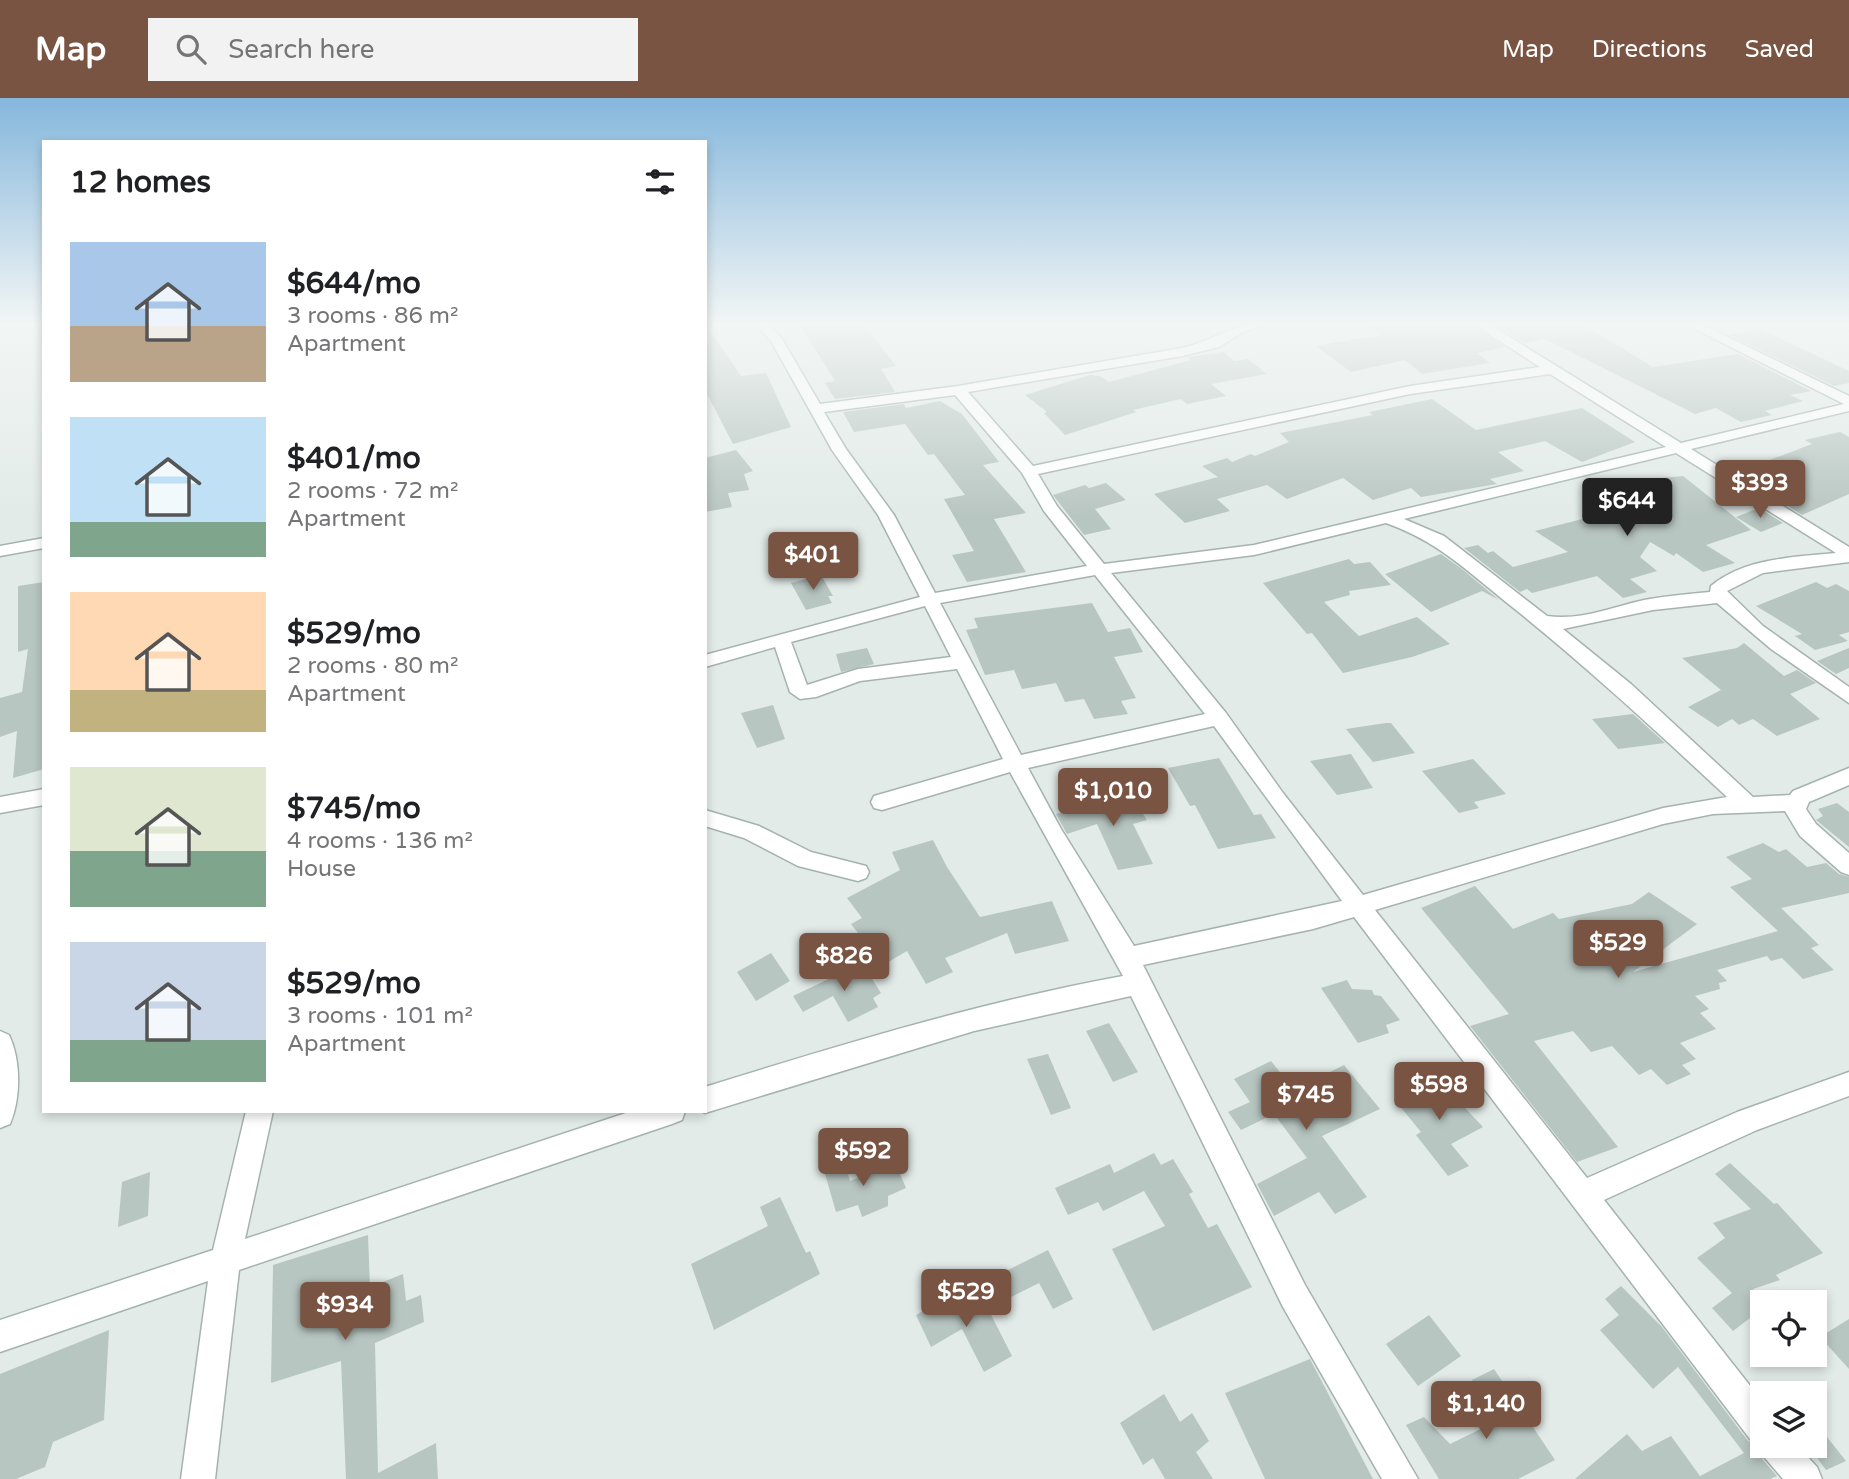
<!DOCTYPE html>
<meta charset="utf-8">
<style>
body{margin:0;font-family:"Varela Round",sans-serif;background:#f2f2f2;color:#202124;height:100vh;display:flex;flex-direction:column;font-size:26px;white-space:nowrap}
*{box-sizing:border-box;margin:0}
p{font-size:23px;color:#757577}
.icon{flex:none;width:38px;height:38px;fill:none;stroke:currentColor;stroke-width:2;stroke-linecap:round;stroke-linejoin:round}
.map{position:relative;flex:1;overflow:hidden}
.drawer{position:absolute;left:42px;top:42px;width:665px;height:973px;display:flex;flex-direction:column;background:#fff;border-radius:0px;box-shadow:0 4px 10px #0003}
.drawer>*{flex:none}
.tools{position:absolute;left:1750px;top:1192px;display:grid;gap:14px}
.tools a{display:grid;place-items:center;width:77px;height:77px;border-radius:0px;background:#fff;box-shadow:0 4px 10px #0003;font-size:35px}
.price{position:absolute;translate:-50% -60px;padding:0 16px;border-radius:7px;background:#795442;color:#fff;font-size:23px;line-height:46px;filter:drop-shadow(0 2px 4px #0008)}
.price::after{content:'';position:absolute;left:50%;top:42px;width:21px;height:16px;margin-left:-10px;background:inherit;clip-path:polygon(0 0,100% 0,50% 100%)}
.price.current{background:#222;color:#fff}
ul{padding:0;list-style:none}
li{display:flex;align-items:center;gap:21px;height:175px;padding:0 28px}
li span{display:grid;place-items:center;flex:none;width:196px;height:140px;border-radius:0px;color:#555}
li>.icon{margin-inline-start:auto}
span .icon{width:84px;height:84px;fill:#fffc;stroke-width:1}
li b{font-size:30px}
h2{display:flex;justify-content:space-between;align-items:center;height:84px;padding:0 28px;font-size:30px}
header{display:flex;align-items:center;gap:42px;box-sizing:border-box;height:98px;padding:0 35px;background:#795442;color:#fff}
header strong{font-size:33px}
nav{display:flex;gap:38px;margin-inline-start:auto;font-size:24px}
.search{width:490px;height:63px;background:#f2f2f2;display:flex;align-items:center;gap:18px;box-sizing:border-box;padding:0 24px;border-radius:0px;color:#757577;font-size:26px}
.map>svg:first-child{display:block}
.building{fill:#b8c6c1}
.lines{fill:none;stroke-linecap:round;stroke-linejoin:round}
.minor-casing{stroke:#a5b3af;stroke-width:3}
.minor{fill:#fff;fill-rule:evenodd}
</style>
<header>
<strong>Map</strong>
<div class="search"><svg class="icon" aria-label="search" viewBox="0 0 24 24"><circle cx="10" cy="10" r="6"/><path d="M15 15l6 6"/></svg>Search here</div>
<nav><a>Map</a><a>Directions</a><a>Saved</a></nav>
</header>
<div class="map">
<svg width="1849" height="1381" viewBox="0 0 1849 1381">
<rect width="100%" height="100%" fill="#e2ebe8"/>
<g class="building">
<path d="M 705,225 L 741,278 L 766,275 L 791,329 L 733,346 L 705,292 Z"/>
<path d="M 799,225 L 864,227 L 896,268 L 881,271 L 895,294 L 835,301 L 825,285 L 835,283 Z"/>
<path d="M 1365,225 L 1469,225 L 1505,249 L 1477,255 L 1490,265 L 1422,276 L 1405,262 L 1351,274 L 1316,248 L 1381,237 Z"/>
<path d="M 1492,225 L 1580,225 L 1653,269 L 1738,256 L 1811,293 L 1790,297 L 1803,303 L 1765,313 L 1772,317 L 1741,324 L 1716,310 L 1695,316 L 1545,241 L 1525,245 Z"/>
<path d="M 1760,231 L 1849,273 L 1849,285 L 1834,288 L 1729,237 Z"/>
<path d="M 1224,254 L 1234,263 L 1248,261 L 1267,276 L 1211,286 L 1226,298 L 1187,306 L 1181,301 L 1133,312 L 1136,314 L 1065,337 L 1044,315 L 1047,314 L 1025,297 L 1090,277 L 1100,278 L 1109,284 L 1191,262 L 1188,259 Z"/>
<path d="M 1432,301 L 1476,332 L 1582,310 L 1635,344 L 1582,364 L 1545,343 L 1498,354 L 1524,373 L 1490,381 L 1497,386 L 1421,399 L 1411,390 L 1373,402 L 1343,380 L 1287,401 L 1267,387 L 1217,401 L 1230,413 L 1185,425 L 1154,396 L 1218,379 L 1202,368 L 1227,360 L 1232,364 L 1251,356 L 1255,358 L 1289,344 L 1280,335 L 1373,317 L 1369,314 Z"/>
<path d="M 940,303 L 962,316 L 999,364 L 983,367 L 1026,415 L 994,421 L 1026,474 L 967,484 L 952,457 L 974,453 L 944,401 L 965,397 L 934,356 L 928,357 L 905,326 L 854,334 L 843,314 L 904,306 L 906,310 Z"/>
<path d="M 1840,334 L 1849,339 L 1849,396 L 1802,417 L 1779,402 L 1785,400 L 1743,378 L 1752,374 L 1746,371 L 1812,346 L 1805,342 Z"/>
<path d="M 736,352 L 753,373 L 744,376 L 749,392 L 728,395 L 732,409 L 705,414 L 705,360 Z"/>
<path d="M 1683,378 L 1751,432 L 1706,447 L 1735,465 L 1703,474 L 1676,455 L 1674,458 L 1650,444 L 1640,459 L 1657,473 L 1630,481 L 1647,494 L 1623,500 L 1597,478 L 1532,495 L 1527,491 L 1520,494 L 1464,450 L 1478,447 L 1488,455 L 1493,453 L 1513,469 L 1568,454 L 1535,433 L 1610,414 L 1585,401 L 1625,388 L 1618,384 Z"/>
<path d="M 1106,385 L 1126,402 L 1095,411 L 1111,431 L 1084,437 L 1053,397 L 1085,387 L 1089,390 Z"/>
<path d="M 1759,410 L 1783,425 L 1761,434 L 1736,419 Z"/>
<path d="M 1441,456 L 1462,471 L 1499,502 L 1482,493 L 1431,514 L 1385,476 Z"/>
<path d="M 1349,461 L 1354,466 L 1370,464 L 1391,487 L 1349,493 L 1350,497 L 1324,504 L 1359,538 L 1417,519 L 1450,546 L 1412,559 L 1343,575 L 1312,535 L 1307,536 L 1263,485 Z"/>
<path d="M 821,477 L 833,498 L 828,498 L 832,505 L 806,512 L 791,485 Z"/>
<path d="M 44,484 L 44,671 L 13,680 L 17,633 L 0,639 L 0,600 L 22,594 L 28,551 L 18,554 L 18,488 Z"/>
<path d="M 1816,484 L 1827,490 L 1836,486 L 1849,493 L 1849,534 L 1839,537 L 1848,543 L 1815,552 L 1795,538 L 1802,536 L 1756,508 Z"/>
<path d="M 1092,505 L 1108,534 L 1130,530 L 1143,554 L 1114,559 L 1136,600 L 1121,603 L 1128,616 L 1094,621 L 1084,601 L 1065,604 L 1056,585 L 1022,591 L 1014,572 L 985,577 L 966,532 L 978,530 L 974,520 Z"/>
<path d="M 1744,545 L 1784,578 L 1797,572 L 1816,585 L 1790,596 L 1820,621 L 1777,638 L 1753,621 L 1739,627 L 1732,621 L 1718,629 L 1688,609 L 1721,592 L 1682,560 L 1737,550 Z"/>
<path d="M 867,550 L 874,566 L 841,574 L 836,556 Z"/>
<path d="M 1849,550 L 1849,570 L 1836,576 L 1817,563 Z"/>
<path d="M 773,607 L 785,641 L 757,650 L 741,615 Z"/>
<path d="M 1633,616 L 1644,626 L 1665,645 L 1618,651 L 1592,621 Z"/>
<path d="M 1386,625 L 1391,625 L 1415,655 L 1373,664 L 1346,631 Z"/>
<path d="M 1351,656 L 1373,690 L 1337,697 L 1310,663 Z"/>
<path d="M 1219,660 L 1254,717 L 1261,716 L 1276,740 L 1218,751 L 1195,707 L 1190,708 L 1168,670 Z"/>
<path d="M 1473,661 L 1506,696 L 1474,704 L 1479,710 L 1459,715 L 1422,673 Z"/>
<path d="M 1129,695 L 1147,722 L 1133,726 L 1153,766 L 1118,772 L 1097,726 L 1067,736 L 1056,716 Z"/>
<path d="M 1837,705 L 1849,714 L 1849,749 L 1816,722 L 1823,718 L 1818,711 Z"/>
<path d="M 933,742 L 947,769 L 980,819 L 1052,803 L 1069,843 L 1015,856 L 1007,835 L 945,860 L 953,874 L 926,886 L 907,853 L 883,867 L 851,826 L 862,820 L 847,800 L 900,772 L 892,754 Z"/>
<path d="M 1763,745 L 1779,754 L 1786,751 L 1807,769 L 1826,765 L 1839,776 L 1849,779 L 1849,795 L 1781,810 L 1819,847 L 1811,850 L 1834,872 L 1803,881 L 1782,860 L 1771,863 L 1767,858 L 1717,872 L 1727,883 L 1719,885 L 1720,891 L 1695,898 L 1709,911 L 1700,915 L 1716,931 L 1680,945 L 1696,961 L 1682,967 L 1691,976 L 1667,987 L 1651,971 L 1639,977 L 1612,948 L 1591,954 L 1573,933 L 1534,943 L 1618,1049 L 1577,1064 L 1470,928 L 1509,916 L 1421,810 L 1475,788 L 1513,831 L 1553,815 L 1559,821 L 1632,806 L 1649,794 L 1697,826 L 1633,874 L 1778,833 L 1730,789 L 1752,781 L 1726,759 Z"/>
<path d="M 771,855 L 790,883 L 756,903 L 737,874 Z"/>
<path d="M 862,865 L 881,895 L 873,900 L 878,909 L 848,924 L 833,898 L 803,914 L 793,898 Z"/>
<path d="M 1347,882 L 1352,891 L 1372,892 L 1374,897 L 1381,898 L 1400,922 L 1386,927 L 1389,935 L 1358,945 L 1321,890 Z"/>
<path d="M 1109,925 L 1138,974 L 1113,984 L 1086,933 Z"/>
<path d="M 1048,956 L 1071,1010 L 1051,1017 L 1027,961 Z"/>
<path d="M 1271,963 L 1294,992 L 1344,967 L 1380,1011 L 1322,1038 L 1367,1099 L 1335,1116 L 1319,1094 L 1274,1118 L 1257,1086 L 1307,1060 L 1274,1016 L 1241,1032 L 1228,1014 L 1250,1004 L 1234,981 Z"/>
<path d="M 1435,978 L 1483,1029 L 1451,1046 L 1469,1068 L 1448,1078 L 1416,1037 L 1421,1034 L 1394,1001 Z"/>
<path d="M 1154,1055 L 1161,1067 L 1173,1061 L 1193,1094 L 1189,1096 L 1208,1130 L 1217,1126 L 1252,1189 L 1153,1233 L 1112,1151 L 1165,1128 L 1144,1093 L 1103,1113 L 1098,1104 L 1068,1117 L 1055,1090 L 1110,1066 L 1114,1075 Z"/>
<path d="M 844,1062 L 850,1083 L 895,1064 L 906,1090 L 888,1098 L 888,1108 L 862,1119 L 858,1107 L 836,1114 L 823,1069 Z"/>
<path d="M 1730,1065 L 1774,1106 L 1777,1105 L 1823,1155 L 1776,1177 L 1780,1182 L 1753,1191 L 1766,1204 L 1762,1204 L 1762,1211 L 1733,1233 L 1712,1210 L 1732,1195 L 1697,1160 L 1725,1140 L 1713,1125 L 1751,1111 L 1715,1076 Z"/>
<path d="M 150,1074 L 148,1118 L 118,1129 L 122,1084 Z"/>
<path d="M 780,1099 L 806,1155 L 810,1153 L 820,1176 L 714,1232 L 691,1166 L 768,1128 L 760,1109 Z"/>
<path d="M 368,1137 L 370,1189 L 403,1176 L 406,1203 L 421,1197 L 424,1224 L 375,1245 L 378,1375 L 436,1345 L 438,1381 L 346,1381 L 341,1263 L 271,1285 L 273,1167 Z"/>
<path d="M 1048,1152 L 1073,1201 L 1053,1211 L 1039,1185 L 999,1205 L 988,1182 Z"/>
<path d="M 1621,1188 L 1662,1229 L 1748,1343 L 1759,1347 L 1763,1362 L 1777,1378 L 1770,1381 L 1575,1381 L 1627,1336 L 1642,1353 L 1671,1338 L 1700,1378 L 1744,1355 L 1678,1269 L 1653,1291 L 1600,1232 L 1619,1217 L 1605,1201 Z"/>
<path d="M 953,1196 L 959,1209 L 981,1197 L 1012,1258 L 984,1274 L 962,1231 L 931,1249 L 916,1217 Z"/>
<path d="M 1429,1217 L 1461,1258 L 1418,1288 L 1386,1246 Z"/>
<path d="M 1849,1221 L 1849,1271 L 1820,1239 Z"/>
<path d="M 109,1232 L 104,1322 L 53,1344 L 45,1369 L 16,1381 L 0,1381 L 0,1276 Z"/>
<path d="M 1310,1261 L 1373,1381 L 1265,1381 L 1225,1295 Z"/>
<path d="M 1494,1271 L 1555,1362 L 1518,1381 L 1439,1381 L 1406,1327 L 1424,1319 L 1450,1346 L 1499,1322 L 1472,1282 Z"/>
<path d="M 1164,1296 L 1180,1324 L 1192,1315 L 1209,1343 L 1196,1354 L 1213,1381 L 1165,1381 L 1153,1360 L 1143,1367 L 1120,1325 Z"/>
<path d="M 1815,1324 L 1846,1363 L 1826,1372 L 1815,1357 L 1811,1359 L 1801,1348 L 1815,1348 Z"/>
</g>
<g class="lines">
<defs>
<g id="minor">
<path d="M 755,225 L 768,225 L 782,241 L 820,306 L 958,288 L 1182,250 C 1216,242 1233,225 1269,225 L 1243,234 L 1219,249 L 1182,258 L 968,294 L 1033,368 L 1410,288 L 1540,269 L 1472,225 L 1487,225 L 1681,345 L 1844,306 L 1683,225 L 1699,225 L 1849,298 L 1849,313 L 1691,351 L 1849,449 L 1849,464 L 1763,475 L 1727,493 L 1763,528 L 1849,589 L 1849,605 L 1771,551 L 1717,505 L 1653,512 L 1563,531 L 1631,586 L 1753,699 L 1790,697 L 1793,693 L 1849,670 L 1849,687 L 1809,704 L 1806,711 L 1816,726 L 1849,755 L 1849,777 L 1841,774 L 1800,738 L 1785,713 L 1713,716 L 1663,726 L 1375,812 L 1587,1080 L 1737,1014 L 1849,974 L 1849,998 L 1757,1032 L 1604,1102 L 1762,1303 L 1762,1348 L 1798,1348 L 1817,1369 L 1822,1381 L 1783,1381 L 1765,1360 L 1762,1345 L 1750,1341 L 1354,819 L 1313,831 L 1143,867 L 1305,1187 L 1418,1381 L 1382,1381 L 1283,1209 L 1131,898 L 974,933 L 705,1015 L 701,1013 L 705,1013 L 705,989 C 843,946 981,904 1123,878 L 1010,674 L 882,712 L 874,710 L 871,704 L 874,698 L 1003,661 L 957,571 L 860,583 L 816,599 L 800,601 L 790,594 L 775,549 L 705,569 L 705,557 L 920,499 L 878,417 L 832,352 L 771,243 ZM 1550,276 L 1666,349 L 1254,447 L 1104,466 L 1057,408 L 1038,376 L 1410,296 ZM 955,297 L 1022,375 L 1044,413 L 1087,468 L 935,495 L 894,417 L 846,351 L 824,314 ZM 1676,355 L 1836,455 C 1794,459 1745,460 1711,488 L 1710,494 C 1688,496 1666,498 1644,502 C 1612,509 1581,523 1547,518 L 1444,438 L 1404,421 ZM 1386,425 C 1437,443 1465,471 1506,504 C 1583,565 1655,632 1727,699 L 1663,710 L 1363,797 L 1283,695 L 1226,615 L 1111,475 L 1254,457 ZM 1095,477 L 1205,616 L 1021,657 L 940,505 ZM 925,508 L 951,559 L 858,571 L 807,587 L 791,544 ZM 1214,628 L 1342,803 L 1134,848 L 1061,731 L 1028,670 Z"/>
<path d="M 1837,225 L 1849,225 L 1849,232 Z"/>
<path d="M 44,440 L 44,450 L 0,458 L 0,448 Z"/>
<path d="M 44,691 L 44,707 L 0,715 L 0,699 Z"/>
<path d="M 705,712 L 759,728 L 811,754 L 866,768 L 869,774 L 866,780 L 858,783 L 798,768 L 744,740 L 705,728 Z"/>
<path d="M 0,933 L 9,937 C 21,962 21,1000 10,1026 L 0,1030 Z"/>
<path d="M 246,1013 L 273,1013 L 245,1141 L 632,1013 L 685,1013 L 682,1022 L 672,1026 L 239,1172 L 215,1381 L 181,1381 L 208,1183 L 0,1254 L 0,1222 L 213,1152 Z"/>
</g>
</defs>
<use href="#minor" class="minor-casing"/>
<use href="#minor" class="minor"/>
</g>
<linearGradient id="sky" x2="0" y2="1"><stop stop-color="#85b7dc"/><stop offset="0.54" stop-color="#f2f6f5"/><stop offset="1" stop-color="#f2f6f5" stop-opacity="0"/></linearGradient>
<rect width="1849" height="418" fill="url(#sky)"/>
</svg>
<div class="tools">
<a><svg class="icon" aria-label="locate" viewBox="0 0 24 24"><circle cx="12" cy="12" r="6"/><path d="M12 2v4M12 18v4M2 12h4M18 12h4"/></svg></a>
<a><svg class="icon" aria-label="layers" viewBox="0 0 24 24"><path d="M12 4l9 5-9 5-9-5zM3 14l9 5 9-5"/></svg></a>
</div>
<b class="price" style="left:1760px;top:422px">$393</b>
<b class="price current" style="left:1627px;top:440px">$644</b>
<b class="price" style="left:813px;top:494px">$401</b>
<b class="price" style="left:1113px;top:730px">$1,010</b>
<b class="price" style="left:1618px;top:882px">$529</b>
<b class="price" style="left:844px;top:895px">$826</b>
<b class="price" style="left:1439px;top:1024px">$598</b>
<b class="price" style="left:1306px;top:1034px">$745</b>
<b class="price" style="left:863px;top:1090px">$592</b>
<b class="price" style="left:966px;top:1231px">$529</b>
<b class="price" style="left:345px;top:1244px">$934</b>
<b class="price" style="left:1486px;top:1343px">$1,140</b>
<section class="drawer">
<h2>12 homes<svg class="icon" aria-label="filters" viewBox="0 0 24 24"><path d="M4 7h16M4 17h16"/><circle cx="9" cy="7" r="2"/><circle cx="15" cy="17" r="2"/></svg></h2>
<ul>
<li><span style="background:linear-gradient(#a9c7e8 60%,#b9a48a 0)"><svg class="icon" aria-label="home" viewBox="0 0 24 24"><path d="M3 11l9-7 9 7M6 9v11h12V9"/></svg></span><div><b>$644/mo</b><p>3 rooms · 86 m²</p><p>Apartment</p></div></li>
<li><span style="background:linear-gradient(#bfe0f5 75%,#7fa58c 0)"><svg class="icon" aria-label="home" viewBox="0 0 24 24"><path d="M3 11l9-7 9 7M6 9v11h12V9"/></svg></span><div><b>$401/mo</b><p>2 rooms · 72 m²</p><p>Apartment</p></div></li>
<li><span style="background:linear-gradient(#ffd9b3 70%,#c2b280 0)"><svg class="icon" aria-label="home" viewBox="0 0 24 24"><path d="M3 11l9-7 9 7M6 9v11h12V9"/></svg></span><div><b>$529/mo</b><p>2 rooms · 80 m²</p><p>Apartment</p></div></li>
<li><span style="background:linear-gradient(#dfe7d0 60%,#7fa58c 0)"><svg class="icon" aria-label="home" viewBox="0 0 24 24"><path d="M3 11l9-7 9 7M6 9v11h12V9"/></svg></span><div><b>$745/mo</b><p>4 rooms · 136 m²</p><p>House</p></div></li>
<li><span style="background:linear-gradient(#c9d6e8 70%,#7fa58c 0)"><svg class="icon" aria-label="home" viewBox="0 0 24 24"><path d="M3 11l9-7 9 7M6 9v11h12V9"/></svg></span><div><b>$529/mo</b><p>3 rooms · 101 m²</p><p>Apartment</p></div></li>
</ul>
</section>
</div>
